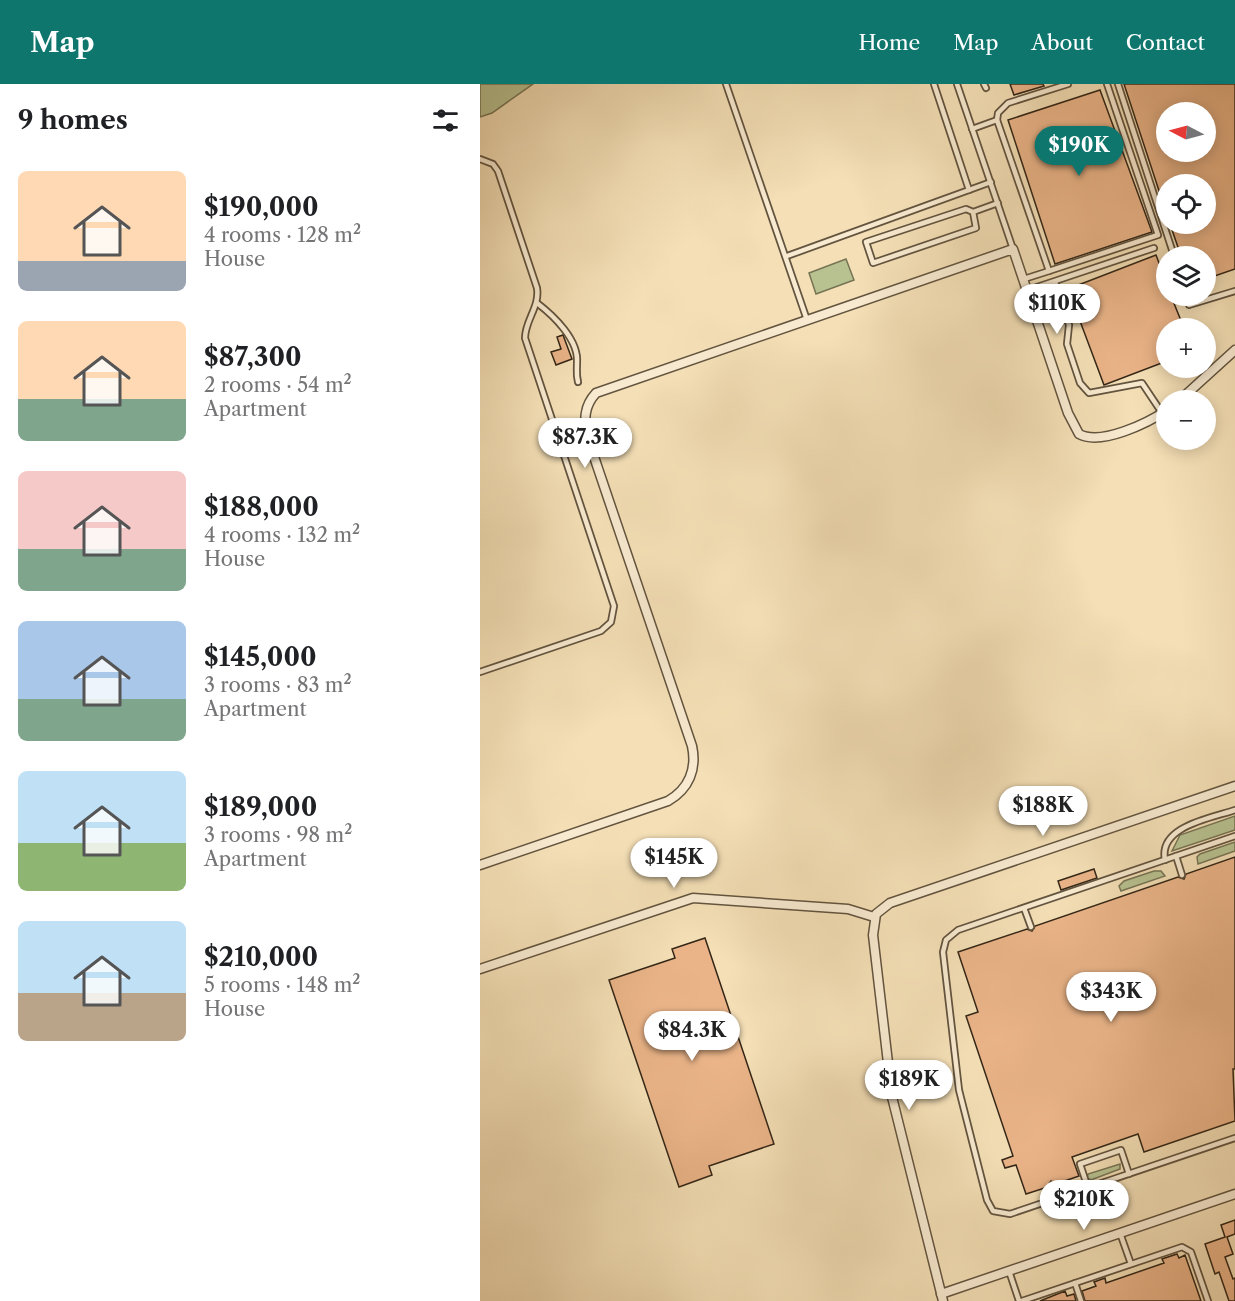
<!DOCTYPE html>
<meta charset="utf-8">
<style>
body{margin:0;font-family:"Libre Caslon Text",serif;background:#f2f2f2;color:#202124;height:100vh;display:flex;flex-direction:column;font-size:22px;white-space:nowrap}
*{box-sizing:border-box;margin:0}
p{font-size:20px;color:#757577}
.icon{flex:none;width:33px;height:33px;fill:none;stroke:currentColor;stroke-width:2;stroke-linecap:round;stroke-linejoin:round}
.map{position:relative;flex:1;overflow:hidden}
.details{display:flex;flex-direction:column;background:#fff;width:480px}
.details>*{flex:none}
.needle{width:39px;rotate:276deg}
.fabs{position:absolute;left:676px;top:18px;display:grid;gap:12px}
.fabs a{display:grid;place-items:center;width:60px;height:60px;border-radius:50%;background:#fff;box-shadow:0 3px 15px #0003;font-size:30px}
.price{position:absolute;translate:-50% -51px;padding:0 14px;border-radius:21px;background:#fff;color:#222;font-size:20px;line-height:39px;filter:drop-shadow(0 2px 3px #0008)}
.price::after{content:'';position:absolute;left:50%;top:36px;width:18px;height:14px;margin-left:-9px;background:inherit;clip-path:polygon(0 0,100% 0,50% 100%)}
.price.active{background:#0f766e;color:#fff}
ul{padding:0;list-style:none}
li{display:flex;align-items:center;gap:18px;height:150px;padding:0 18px}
li span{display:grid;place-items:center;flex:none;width:168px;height:120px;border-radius:9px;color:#555}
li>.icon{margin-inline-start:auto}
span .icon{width:72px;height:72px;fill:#fffc;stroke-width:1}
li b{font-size:26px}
h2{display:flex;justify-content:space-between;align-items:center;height:72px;padding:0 18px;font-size:26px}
header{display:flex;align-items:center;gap:36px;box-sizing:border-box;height:84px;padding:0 30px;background:#0f766e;color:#fff}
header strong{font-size:28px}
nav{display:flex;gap:33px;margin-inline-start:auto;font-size:21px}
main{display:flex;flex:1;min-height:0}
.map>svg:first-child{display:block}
.green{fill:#b8c291;stroke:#767454;stroke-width:1.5}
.building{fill:#eab488;stroke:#332617;stroke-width:1.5;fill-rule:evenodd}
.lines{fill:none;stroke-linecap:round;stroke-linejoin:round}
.service-casing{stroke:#63543f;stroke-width:8}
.minor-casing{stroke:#63543f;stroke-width:11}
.service{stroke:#f8ead0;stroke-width:4.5}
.minor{stroke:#f8ead0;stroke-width:8}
</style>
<header>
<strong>Map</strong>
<nav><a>Home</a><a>Map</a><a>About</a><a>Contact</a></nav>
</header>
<main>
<section class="details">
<h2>9 homes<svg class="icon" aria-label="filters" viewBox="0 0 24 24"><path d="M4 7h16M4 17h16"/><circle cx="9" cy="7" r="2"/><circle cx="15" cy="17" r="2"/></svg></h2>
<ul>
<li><span style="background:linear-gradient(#ffd9b3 75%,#9aa5b1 0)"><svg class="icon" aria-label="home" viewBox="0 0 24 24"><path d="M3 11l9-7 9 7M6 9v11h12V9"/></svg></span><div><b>$190,000</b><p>4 rooms · 128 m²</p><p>House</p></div></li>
<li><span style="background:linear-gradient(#ffd9b3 65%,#7fa58c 0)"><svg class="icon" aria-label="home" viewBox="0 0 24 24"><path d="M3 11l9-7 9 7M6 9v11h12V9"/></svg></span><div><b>$87,300</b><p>2 rooms · 54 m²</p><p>Apartment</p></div></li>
<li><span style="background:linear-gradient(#f6c9c9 65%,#7fa58c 0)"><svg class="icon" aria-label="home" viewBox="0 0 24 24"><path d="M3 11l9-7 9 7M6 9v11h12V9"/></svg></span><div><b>$188,000</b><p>4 rooms · 132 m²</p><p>House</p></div></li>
<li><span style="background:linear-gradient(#a9c7e8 65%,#7fa58c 0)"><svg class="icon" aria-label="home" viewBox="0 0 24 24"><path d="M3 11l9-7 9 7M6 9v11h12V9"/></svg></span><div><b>$145,000</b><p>3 rooms · 83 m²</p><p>Apartment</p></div></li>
<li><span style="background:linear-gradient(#bfe0f5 60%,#8fb573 0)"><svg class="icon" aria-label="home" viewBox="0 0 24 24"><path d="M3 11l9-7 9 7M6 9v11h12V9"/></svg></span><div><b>$189,000</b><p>3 rooms · 98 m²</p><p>Apartment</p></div></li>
<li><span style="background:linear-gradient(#bfe0f5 60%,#b9a48a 0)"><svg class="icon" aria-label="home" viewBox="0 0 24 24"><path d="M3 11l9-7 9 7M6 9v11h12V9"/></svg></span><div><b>$210,000</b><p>5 rooms · 148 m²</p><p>House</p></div></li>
</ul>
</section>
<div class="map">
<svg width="755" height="1217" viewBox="0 0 755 1217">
<rect width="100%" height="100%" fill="#f4dfb6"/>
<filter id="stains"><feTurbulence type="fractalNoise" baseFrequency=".00333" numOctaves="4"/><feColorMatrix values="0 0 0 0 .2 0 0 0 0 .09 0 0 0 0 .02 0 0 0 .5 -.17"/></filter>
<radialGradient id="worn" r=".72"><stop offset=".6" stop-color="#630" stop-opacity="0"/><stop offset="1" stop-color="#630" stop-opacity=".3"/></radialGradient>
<g class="green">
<path d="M 0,0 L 53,0 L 12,29 L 0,33 Z"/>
<path d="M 366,175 L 374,196 L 336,210 L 329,189 Z"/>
<path d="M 755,732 L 755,746 L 692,767 L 700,751 Z"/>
<path d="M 755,758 L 755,767 L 718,780 L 717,773 L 720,770 Z"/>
<path d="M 674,787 L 681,787 L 685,792 L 641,807 L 639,802 L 644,797 Z"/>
<path d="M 640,1080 L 640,1085 L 611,1096 L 607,1094 L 608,1090 Z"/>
</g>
<g class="building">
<path d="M 530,0 L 563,0 L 564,2 L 534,11 Z"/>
<path d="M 644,0 L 755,0 L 755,185 L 726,195 L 726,172 L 701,172 L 690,140 L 726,140 L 726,100 L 687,100 L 685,125 ZM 687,28 L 726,28 L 726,68 L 687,68 Z"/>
<path d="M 620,6 L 672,148 L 575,180 L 528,36 Z"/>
<path d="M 676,171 L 687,200 L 687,212 L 691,212 L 704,244 L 687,244 L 687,277 L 624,301 L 588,205 Z"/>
<path d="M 83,251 L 92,275 L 76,281 L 71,268 L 81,265 L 77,253 Z"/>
<path d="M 755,773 L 755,985 L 753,985 L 755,1037 L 664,1068 L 658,1050 L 592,1073 L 599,1092 L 576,1100 L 571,1097 L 568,1103 L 546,1110 L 536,1081 L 525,1084 L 522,1076 L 533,1072 L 486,932 L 498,928 L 478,868 L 547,845 L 552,847 L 555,842 L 698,793 L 704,795 L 706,790 Z"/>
<path d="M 614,785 L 617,794 L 581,806 L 578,797 Z"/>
<path d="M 225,854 L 294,1060 L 229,1082 L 232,1091 L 199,1103 L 129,896 L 195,874 L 192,865 Z"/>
<path d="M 755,1136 L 755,1150 L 747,1153 L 753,1170 L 745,1173 L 753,1195 L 755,1194 L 755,1217 L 749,1217 L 739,1188 L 735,1190 L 725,1160 L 745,1153 L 741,1141 Z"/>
<path d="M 697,1170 L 699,1174 L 705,1171 L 721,1217 L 605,1217 L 602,1207 L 616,1202 L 614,1198 L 625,1194 L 626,1199 L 684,1179 L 682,1175 Z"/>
<path d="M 585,1207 L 587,1212 L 594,1210 L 596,1217 L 560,1217 Z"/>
</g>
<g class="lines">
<defs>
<g id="service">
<path d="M 246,0 L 327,236"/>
<path d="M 454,0 L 489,106"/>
<path d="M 477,0 L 533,165"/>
<path d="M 504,0 L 506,4"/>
<path d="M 638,0 L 694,172"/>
<path d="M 517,36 L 518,29 L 528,19 L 588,0"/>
<path d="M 492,45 L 517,36 L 569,187 L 544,195"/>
<path d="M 0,75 L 13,80 L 18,87 L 57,204 C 60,223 45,236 45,254 L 134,522 L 131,538 L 121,547 L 0,588"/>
<path d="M 493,128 L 496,144 L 393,179 L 386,158 L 486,125 L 493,128 L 518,119"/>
<path d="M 307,172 L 511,98"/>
<path d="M 569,187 L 678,151 L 627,0"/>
<path d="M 575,198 L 589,241 L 587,260 L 600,299 L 609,309 L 662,299 L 682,329"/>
<path d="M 548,206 L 674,164"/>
<path d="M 706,212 L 709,221 L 755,207"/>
<path d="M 57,219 C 74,232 99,256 97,279 C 97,287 96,290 98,298"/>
<path d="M 755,752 L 478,846 L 466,856 L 463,868 L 479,1006 L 507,1116 L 513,1127 L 530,1130 L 755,1054"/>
<path d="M 696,772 L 702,791"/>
<path d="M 685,776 C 678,742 732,734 755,726"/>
<path d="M 544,824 L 551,843"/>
<path d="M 572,1101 L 577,1114"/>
<path d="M 608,1104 L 600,1080 L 641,1066 L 649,1090"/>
<path d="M 640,1149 L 651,1180"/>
<path d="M 529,1187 L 539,1217"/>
<path d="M 595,1199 L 601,1217"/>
<path d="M 542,1217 L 702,1163 L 711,1168 L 728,1217"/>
</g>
<g id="minor">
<path d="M 700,316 L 755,266"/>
<path d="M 0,781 L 188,717 C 209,705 217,685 212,662 L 107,352 C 104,335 104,322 116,309 L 533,165 L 588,329 L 599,350 C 621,362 668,339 687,326"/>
<path d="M 0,885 L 213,814 L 368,825 L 394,833"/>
<path d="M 461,1210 L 755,1110"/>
<path d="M 463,1217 L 412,1013 L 393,851 L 396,830 L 410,819 L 755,702"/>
</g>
</defs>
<use href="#service" class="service-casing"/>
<use href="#minor" class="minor-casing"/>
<use href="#service" class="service"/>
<use href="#minor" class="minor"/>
</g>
<rect width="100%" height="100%" filter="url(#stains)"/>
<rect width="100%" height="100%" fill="url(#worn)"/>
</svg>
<div class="fabs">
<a><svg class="needle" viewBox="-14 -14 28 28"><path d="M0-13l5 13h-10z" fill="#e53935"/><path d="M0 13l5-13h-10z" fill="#757577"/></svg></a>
<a><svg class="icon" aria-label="locate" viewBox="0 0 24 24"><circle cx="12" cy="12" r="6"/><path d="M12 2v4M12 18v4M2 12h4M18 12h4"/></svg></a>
<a><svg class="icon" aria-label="layers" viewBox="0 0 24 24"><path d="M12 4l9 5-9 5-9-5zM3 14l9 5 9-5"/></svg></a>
<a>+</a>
<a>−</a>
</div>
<b class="price active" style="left:599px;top:93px">$190K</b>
<b class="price" style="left:577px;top:251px">$110K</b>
<b class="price" style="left:105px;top:385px">$87.3K</b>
<b class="price" style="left:563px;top:753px">$188K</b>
<b class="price" style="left:194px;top:805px">$145K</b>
<b class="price" style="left:631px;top:939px">$343K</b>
<b class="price" style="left:212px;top:978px">$84.3K</b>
<b class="price" style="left:429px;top:1027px">$189K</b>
<b class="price" style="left:604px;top:1147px">$210K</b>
</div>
</main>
